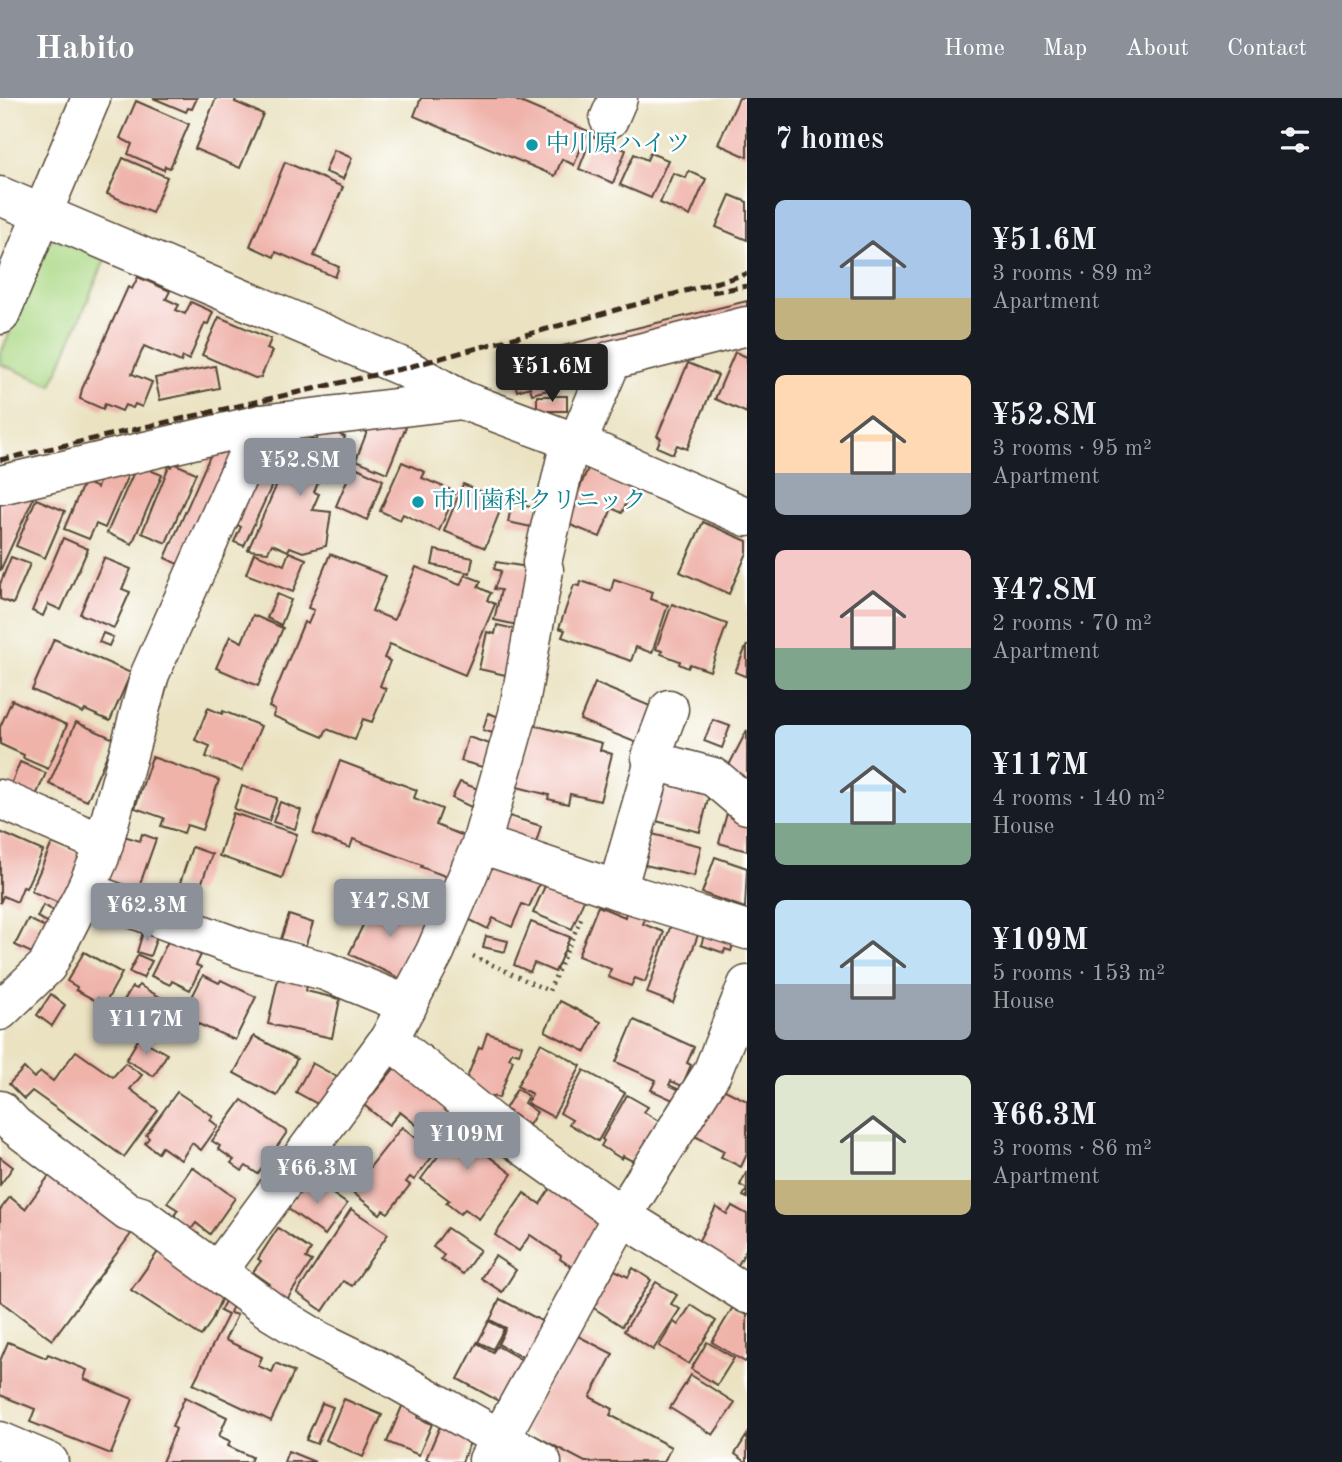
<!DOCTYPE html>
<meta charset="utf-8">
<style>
body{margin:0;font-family:"Old Standard TT","Noto Serif JP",serif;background:#20242c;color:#f1f3f6;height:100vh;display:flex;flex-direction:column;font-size:26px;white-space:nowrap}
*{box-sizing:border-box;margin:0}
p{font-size:23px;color:#9ea1a6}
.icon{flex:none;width:38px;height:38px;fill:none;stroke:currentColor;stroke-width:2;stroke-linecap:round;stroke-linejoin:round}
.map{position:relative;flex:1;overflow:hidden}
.details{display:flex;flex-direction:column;background:#171b24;width:595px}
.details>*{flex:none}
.price{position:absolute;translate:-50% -60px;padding:0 16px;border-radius:7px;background:#8c9099;color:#fff;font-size:23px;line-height:46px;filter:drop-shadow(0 2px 4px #0008)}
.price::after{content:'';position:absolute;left:50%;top:42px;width:21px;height:16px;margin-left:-10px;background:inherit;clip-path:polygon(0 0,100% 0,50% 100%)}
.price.current{background:#222;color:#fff}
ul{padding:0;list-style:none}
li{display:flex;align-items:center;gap:21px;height:175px;padding:0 28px}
li span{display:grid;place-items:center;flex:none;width:196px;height:140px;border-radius:10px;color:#555}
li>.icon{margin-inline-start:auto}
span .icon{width:84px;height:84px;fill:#fffc;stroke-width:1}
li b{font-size:30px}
h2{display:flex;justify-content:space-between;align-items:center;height:84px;padding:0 28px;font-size:30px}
header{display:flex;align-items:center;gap:42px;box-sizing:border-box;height:98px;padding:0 35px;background:#8c9099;color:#fff}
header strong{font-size:33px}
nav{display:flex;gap:38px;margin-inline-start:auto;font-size:24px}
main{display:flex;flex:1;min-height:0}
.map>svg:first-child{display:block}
.green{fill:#abd885;stroke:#738152;stroke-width:2}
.building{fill:#efb3aa}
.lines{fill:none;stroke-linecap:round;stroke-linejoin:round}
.minor-casing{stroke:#554636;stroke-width:41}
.path{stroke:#554636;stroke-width:4.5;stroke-dasharray:2 5;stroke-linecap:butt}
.minor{stroke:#fff;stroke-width:38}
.rail{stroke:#3b2a1e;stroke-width:5;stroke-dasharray:10 5;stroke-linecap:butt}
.culture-dot{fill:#0f9aa8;stroke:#fff;stroke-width:2.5}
.labels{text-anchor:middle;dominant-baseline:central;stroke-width:5;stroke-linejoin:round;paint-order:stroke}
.culture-label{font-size:24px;fill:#0d838f;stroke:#fff;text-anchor:start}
</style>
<header>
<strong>Habito</strong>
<nav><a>Home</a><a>Map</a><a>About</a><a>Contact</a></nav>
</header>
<main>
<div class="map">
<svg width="747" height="1364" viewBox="0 0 747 1364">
<rect width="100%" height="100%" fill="#fff"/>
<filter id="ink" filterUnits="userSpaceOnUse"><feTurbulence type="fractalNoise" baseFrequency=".0143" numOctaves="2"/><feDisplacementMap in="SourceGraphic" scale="14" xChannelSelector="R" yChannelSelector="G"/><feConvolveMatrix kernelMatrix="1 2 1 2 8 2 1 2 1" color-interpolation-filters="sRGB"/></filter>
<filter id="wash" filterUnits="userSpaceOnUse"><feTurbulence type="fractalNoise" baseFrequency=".00686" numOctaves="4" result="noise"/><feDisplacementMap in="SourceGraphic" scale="28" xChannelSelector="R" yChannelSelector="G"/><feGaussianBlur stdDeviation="1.57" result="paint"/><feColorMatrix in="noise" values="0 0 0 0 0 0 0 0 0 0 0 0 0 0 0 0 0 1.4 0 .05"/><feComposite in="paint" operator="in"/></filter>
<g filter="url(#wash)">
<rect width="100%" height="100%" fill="#eae2c1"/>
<path class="green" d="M 51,139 L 106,159 L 52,287 L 0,266 L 0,257 Z"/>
<g id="blocks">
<g class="building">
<path d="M 153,0 L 197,0 L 192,11 L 188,10 L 186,14 Z"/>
<path d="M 216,0 L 236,0 L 235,4 L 263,16 L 240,70 L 195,51 Z"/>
<path d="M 421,0 L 511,0 L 588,33 L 574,67 L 562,61 L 555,78 L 414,18 Z"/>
<path d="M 739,0 L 747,0 L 747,59 L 718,46 Z"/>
<path d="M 136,3 L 189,26 L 170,70 L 165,68 L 164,72 L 128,56 L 132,46 L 120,40 Z"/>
<path d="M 592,38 L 626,52 L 613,85 L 579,71 Z"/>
<path d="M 334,52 L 352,60 L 343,81 L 325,74 Z"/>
<path d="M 650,55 L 668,62 L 651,100 L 620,87 L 634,56 L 647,62 Z"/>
<path d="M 123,60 L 167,79 L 152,115 L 107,96 Z"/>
<path d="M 285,64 L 343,89 L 314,158 L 339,169 L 335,179 L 276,154 L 274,159 L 250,148 Z"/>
<path d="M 689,73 L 706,81 L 690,118 L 660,105 L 673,75 L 686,80 Z"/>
<path d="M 730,97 L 747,104 L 747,142 L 716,129 Z"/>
<path d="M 138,179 L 170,193 L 166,201 L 179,207 L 176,212 L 185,216 L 191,204 L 213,214 L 208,226 L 205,225 L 189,262 L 183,259 L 181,264 L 144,248 L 132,276 L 152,284 L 142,309 L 135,306 L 133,310 L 125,307 L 122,313 L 105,306 L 103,311 L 80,301 L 82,291 L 128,189 L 132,191 Z"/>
<path d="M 747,203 L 747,215 L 594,280 L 532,296 L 530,289 L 517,293 L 509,261 Z"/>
<path d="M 219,219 L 271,241 L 267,251 L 272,253 L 261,279 L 255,280 L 202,257 Z"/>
<path d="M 735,254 L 747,259 L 747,315 L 715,301 Z"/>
<path d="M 688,265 L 718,277 L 687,351 L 677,347 L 673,356 L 657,349 L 661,340 L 657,338 Z"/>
<path d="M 215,268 L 219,290 L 160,302 L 155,280 Z"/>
<rect x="537" y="298" width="30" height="15"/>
<path d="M 408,324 L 387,375 L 356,362 L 370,326 Z"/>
<path d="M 322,329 L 345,339 L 326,383 L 320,380 L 314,394 L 319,396 L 312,412 L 331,414 L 326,448 L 303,454 L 290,449 L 288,453 L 272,446 L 268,454 L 248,452 L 299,336 L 316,343 Z"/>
<path d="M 269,339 L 290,348 L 244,448 L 234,444 L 241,429 L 236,426 Z"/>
<path d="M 246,343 L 186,470 L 165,460 L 213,351 Z"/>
<path d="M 402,364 L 425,374 L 422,380 L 456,394 L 439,433 L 403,416 L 400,422 L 380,413 Z"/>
<path d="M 173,365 L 196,375 L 166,445 L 142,435 L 169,368 L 172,369 Z"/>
<path d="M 137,367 L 162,377 L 132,446 L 107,435 Z"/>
<path d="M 353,368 L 383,382 L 367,422 L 336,408 Z"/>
<path d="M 588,370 L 633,389 L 622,415 L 612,410 L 600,439 L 568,426 L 575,409 L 572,408 Z"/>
<path d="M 103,374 L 128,377 L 105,430 L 96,426 L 89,441 L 64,431 L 84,384 L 97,390 Z"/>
<path d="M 463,386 L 504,403 L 485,450 L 444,433 Z"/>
<path d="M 20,395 L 33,401 L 0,473 L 0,399 Z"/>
<path d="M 36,401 L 65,413 L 45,460 L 16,448 Z"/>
<path d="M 512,405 L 540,411 L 536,430 L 508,424 Z"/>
<path d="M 703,424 L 747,443 L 747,455 L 729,496 L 680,474 Z"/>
<path d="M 63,440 L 88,451 L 61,512 L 48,506 L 43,518 L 32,513 Z"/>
<path d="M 435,452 L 473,460 L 470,475 L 432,467 Z"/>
<path d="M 289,454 L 306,461 L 293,494 L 246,476 L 254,455 L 284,467 Z"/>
<path d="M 330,456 L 386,478 L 372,513 L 394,522 L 416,469 L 460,487 L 465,477 L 481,483 L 478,489 L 491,495 L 487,502 L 495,506 L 465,577 L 390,546 L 384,560 L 390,563 L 380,588 L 386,591 L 372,624 L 363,621 L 355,642 L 327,631 L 323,639 L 273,618 L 275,612 L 269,609 L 304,524 L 308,526 L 314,512 L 308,510 Z"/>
<path d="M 11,459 L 30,466 L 13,506 L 0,501 L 0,486 Z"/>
<path d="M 104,460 L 131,471 L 122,491 L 130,494 L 114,530 L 80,516 Z"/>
<path d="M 496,464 L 534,470 L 522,528 L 494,522 L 501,492 L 494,491 L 501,473 L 494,471 Z"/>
<path d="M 614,481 L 652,494 L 650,501 L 668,507 L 652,555 L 636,549 L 631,563 L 562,539 L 565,532 L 559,530 L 574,487 L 580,488 L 581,483 L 611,493 Z"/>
<path d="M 277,496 L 291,502 L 281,527 L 267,520 Z"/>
<path d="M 672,506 L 727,526 L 710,573 L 690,566 L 688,570 L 679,566 L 680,563 L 661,556 L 662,553 L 656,551 Z"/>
<path d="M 253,517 L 283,530 L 258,588 L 216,570 L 230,538 L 242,544 Z"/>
<path d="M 497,527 L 519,532 L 510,578 L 479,571 L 487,534 L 495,536 Z"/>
<path d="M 103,535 L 113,539 L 109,548 L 99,544 Z"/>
<path d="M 54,541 L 131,575 L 110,623 L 85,612 L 83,615 L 32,592 Z"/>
<path d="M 747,547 L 747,579 L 735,574 Z"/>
<path d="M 595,585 L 662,613 L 647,649 L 580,622 Z"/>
<path d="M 12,602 L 67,627 L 48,671 L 23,660 L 24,657 L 0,646 L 0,629 Z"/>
<path d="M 208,610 L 222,616 L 223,613 L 261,628 L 242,673 L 206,659 L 210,648 L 195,642 Z"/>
<path d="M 488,615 L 502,620 L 496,636 L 483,632 Z"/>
<path d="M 713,622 L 730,628 L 722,650 L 704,643 Z"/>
<path d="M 76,624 L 114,641 L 87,703 L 49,686 Z"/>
<path d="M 534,627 L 602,645 L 600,652 L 612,656 L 600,703 L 570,696 L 568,706 L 548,701 L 549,697 L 517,689 Z"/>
<path d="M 747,632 L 747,696 L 726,673 Z"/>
<path d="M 468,639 L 493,647 L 486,670 L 461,663 Z"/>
<path d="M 152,659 L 219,682 L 202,732 L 187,727 L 184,735 L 161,728 L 164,720 L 135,710 Z"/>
<path d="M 340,663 L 417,692 L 414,700 L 442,711 L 436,727 L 469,740 L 453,781 L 421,769 L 422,767 L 353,741 L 350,750 L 313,736 Z"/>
<path d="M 20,664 L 46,675 L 35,700 L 10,689 Z"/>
<path d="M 663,677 L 710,693 L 700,734 L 652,722 Z"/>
<path d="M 460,684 L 478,691 L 471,709 L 452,700 Z"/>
<path d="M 242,688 L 277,700 L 269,723 L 234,711 Z"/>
<path d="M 280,704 L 301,712 L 295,731 L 273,724 Z"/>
<path d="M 233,715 L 297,736 L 282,780 L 219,758 Z"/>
<path d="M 727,715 L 747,720 L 747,753 L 719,745 Z"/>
<path d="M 509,718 L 541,728 L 534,752 L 501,742 Z"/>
<path d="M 0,734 L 43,753 L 26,790 L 23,789 L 17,804 L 3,798 L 0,805 Z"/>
<path d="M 142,736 L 156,741 L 135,800 L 107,790 L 124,738 L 140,743 Z"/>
<path d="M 652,736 L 701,748 L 694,778 L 645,767 Z"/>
<path d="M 52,745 L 89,760 L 68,809 L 31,793 Z"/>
<path d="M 192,749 L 212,756 L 198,795 L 179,788 Z"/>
<path d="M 715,759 L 747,770 L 745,810 L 702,795 Z"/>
<path d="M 488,764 L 541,782 L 529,809 L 522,806 L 512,829 L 493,820 L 488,831 L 464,819 Z"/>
<path d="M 548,781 L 586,796 L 572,831 L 533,815 Z"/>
<path d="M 376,800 L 429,826 L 405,883 L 349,856 Z"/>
<path d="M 43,807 L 59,815 L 54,828 L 37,819 Z"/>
<path d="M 598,808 L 625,819 L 626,814 L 645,821 L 643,826 L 664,834 L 645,884 L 635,880 L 631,888 L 608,879 L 611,871 L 578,858 Z"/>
<path d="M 289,817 L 313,825 L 305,849 L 281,841 Z"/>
<path d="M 28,821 L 54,833 L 42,860 L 15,847 Z"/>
<path d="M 531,824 L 570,839 L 555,874 L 534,865 L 530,874 L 514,867 Z"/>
<path d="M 672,824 L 699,834 L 673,905 L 647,895 Z"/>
<path d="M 144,831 L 158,836 L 150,858 L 137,854 Z"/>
<path d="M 706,831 L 735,840 L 731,853 L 725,851 L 724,855 L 701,847 Z"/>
<path d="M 486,838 L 508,843 L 505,854 L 483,849 Z"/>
<path d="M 169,841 L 201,857 L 196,867 L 201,869 L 190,892 L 172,883 L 170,887 L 151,878 Z"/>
<path d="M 84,854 L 122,875 L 106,904 L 98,900 L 96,903 L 76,892 L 77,889 L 67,883 Z"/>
<path d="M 138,857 L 152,863 L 143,880 L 129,874 Z"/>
<path d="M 279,876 L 308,882 L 306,893 L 340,901 L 332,940 L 268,926 Z"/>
<path d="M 203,877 L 219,885 L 221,882 L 256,899 L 235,942 L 182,919 Z"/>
<path d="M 139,887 L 163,901 L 161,905 L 175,913 L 166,929 L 160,926 L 154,936 L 117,914 L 132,889 L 137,891 Z"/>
<path d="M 51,896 L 65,907 L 52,928 L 37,917 Z"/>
<path d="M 560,903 L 601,924 L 586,954 L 545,933 Z"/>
<path d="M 634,922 L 694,949 L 687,965 L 691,967 L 682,988 L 671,983 L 669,987 L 680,992 L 675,1003 L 651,992 L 656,982 L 616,964 Z"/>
<path d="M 487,935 L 522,947 L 519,956 L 512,954 L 509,960 L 513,962 L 499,1000 L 492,998 L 491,1001 L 465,985 L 479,949 L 482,950 Z"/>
<path d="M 254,938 L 297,961 L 277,998 L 234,975 Z"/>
<path d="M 139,940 L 167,956 L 154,978 L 126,962 Z"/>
<path d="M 541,945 L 581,968 L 553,1019 L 527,1005 L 532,996 L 517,988 Z"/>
<path d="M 76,953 L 113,979 L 125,965 L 142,977 L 130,991 L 158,1012 L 124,1059 L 32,993 L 24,1001 L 9,986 L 24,970 L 34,980 L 41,974 L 53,983 Z"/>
<path d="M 312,965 L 339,980 L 323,1009 L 296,994 Z"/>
<path d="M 397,967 L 454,1015 L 433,1040 L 400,1014 L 389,1027 L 364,1007 Z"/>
<path d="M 584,972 L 625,995 L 598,1043 L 569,1026 L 572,1022 L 560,1015 Z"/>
<path d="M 715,987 L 747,1003 L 747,1056 L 741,1069 L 721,1059 L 724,1053 L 691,1036 Z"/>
<path d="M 517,991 L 528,998 L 524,1005 L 537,1014 L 529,1027 L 505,1011 Z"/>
<path d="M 177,994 L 213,1018 L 210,1022 L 218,1028 L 201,1052 L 192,1045 L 181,1062 L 162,1049 L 158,1055 L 145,1045 L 149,1040 L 146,1037 Z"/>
<path d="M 627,997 L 648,1009 L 644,1014 L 662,1025 L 636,1065 L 623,1058 L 622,1061 L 601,1048 L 604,1043 L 602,1041 Z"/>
<path d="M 242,1002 L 287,1034 L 258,1076 L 246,1068 L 242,1073 L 231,1065 L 234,1062 L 218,1051 L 220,1048 L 212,1043 Z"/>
<path d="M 471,1021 L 493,1039 L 482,1053 L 512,1076 L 479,1121 L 465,1111 L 460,1116 L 446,1105 L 449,1102 L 421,1081 L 456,1034 L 459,1036 Z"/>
<path d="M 402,1029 L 435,1055 L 414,1082 L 410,1079 L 406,1084 L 410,1087 L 388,1115 L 383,1112 L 380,1116 L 351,1093 Z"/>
<path d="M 0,1059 L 13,1069 L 0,1087 Z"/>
<path d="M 192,1069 L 235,1100 L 210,1136 L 196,1125 L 189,1134 L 176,1125 L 175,1116 L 178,1112 L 167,1105 Z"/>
<path d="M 747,1073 L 747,1100 L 743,1098 L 747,1091 L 740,1087 Z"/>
<path d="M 51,1075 L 131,1136 L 52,1242 L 0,1203 L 0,1112 L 10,1099 L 25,1111 Z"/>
<path d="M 309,1079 L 347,1106 L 325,1137 L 287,1110 Z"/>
<path d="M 552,1088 L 606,1126 L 575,1171 L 560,1161 L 561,1158 L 530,1137 L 519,1153 L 495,1137 L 524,1095 L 540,1106 Z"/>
<path d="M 732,1108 L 747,1116 L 747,1150 L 737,1169 L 696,1148 L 716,1109 L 727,1116 Z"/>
<path d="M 351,1111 L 388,1136 L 352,1188 L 343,1183 L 323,1213 L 297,1195 Z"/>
<path d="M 278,1130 L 311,1152 L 306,1160 L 312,1163 L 286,1203 L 267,1190 L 270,1186 L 253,1174 L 261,1163 L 258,1161 Z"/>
<path d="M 447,1130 L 480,1152 L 463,1176 L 441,1161 L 444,1157 L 433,1149 Z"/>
<path d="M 160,1151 L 223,1197 L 211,1224 L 201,1238 L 131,1192 Z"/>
<path d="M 495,1158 L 516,1172 L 502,1194 L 481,1180 Z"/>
<path d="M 633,1170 L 651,1182 L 622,1228 L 592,1209 L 615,1172 L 628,1179 Z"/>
<path d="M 656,1184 L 677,1197 L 671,1206 L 680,1211 L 653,1252 L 624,1233 Z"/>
<path d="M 500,1201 L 549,1227 L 530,1263 L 498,1246 L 506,1230 L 490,1222 Z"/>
<path d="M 225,1203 L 233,1207 L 230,1215 L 237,1217 L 225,1242 L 262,1259 L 258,1268 L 272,1274 L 276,1265 L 294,1274 L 271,1323 L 193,1286 L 228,1217 L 220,1213 Z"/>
<path d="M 691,1207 L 716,1223 L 689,1266 L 659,1248 L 674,1224 L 678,1227 Z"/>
<path d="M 733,1209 L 747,1217 L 747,1261 L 745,1264 L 712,1244 Z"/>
<path d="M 489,1223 L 504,1231 L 493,1251 L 478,1244 Z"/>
<path d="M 574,1236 L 613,1256 L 590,1299 L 613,1311 L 610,1317 L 671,1349 L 664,1364 L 585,1364 L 524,1332 Z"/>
<path d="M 8,1244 L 46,1260 L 48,1256 L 87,1272 L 84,1281 L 133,1301 L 111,1356 L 30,1324 L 35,1311 L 0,1297 L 0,1263 Z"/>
<path d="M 707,1244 L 734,1260 L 717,1287 L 691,1271 Z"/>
<path d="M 477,1245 L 493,1254 L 497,1248 L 524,1263 L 502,1305 L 458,1281 Z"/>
<path d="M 691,1277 L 735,1305 L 713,1337 L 670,1310 Z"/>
<path d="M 185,1299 L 227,1319 L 219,1338 L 230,1343 L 228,1348 L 252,1359 L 250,1364 L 162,1364 L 176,1331 L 172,1328 Z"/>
<path d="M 344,1301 L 382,1317 L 363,1359 L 326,1342 Z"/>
<path d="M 322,1305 L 333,1309 L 317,1346 L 306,1342 Z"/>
<path d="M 403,1306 L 420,1314 L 418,1320 L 432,1326 L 419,1357 L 387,1344 Z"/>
<path d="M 441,1326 L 471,1342 L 462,1364 L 433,1364 L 426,1361 Z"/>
<path d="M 747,1337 L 747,1364 L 746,1364 L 735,1356 Z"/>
<path d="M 288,1353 L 315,1364 L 284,1364 Z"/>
</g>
</g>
</g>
<g filter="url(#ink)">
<use href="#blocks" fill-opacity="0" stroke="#554636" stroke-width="2"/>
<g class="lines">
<defs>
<g id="minor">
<path d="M 609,21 L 618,0"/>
<path d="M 0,98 L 405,270 L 462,302 L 577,345 L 747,419"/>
<path d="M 0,217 L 91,0"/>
<path d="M 577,345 L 612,262 L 747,228"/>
<path d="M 0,387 L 261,326 L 462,302"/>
<path d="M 669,611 L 651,659 L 654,663 L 714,679 L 747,707"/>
<path d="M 0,701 L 104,746"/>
<path d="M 481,746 L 623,794 L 747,832"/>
<path d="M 617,792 L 654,663"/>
<path d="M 85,793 L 248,853 L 325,873 L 408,907"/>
<path d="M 0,913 L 47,868 L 85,793 L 100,759 L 150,576 L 261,326"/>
<path d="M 389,941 L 494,1027 L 622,1118 L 747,1196"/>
<path d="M 0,1012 L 14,1027 L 128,1114 L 141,1118 L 272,1214 L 318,1242 L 371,1268 L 542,1364"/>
<path d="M 218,1173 L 389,941 L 435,854 L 481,746 L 518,616 L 544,472 L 542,465 L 570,343"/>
<path d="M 0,1343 L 49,1364"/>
<path d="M 488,1362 L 622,1118 L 712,975 L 747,887"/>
</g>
</defs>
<use href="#minor" class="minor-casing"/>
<path class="path" d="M 473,858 L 549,893 L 582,818"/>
<use href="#minor" class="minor"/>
<g class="rail">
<path d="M 712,194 L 747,188"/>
<path d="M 0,362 L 405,270 L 747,176"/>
</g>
</g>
</g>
<g class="culture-dot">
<circle cx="532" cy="47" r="7"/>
<circle cx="418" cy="404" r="7"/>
</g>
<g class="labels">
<g class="culture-label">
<text x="546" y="47">中川原ハイツ</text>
<text x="432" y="404">市川歯科クリニック</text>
</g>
</g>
</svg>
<b class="price current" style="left:552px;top:306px">¥51.6M</b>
<b class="price" style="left:300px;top:400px">¥52.8M</b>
<b class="price" style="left:390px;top:841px">¥47.8M</b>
<b class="price" style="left:147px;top:845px">¥62.3M</b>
<b class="price" style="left:146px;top:959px">¥117M</b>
<b class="price" style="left:467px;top:1074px">¥109M</b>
<b class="price" style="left:317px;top:1108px">¥66.3M</b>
</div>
<section class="details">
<h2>7 homes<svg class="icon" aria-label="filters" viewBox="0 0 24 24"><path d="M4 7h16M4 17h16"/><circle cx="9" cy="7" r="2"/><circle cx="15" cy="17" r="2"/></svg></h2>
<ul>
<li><span style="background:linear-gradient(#a9c7e8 70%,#c2b280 0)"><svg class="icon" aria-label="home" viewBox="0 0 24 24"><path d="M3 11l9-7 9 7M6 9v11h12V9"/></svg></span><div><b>¥51.6M</b><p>3 rooms · 89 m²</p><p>Apartment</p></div></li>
<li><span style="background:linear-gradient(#ffd9b3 70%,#9aa5b1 0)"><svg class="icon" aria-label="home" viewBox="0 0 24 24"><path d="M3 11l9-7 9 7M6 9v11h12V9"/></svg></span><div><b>¥52.8M</b><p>3 rooms · 95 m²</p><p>Apartment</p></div></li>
<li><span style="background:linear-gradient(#f6c9c9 70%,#7fa58c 0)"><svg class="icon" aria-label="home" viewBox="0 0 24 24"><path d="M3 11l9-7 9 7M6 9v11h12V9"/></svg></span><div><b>¥47.8M</b><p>2 rooms · 70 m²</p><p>Apartment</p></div></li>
<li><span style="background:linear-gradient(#bfe0f5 70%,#7fa58c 0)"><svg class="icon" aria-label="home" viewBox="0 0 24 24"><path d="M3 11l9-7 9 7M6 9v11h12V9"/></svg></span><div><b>¥117M</b><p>4 rooms · 140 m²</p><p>House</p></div></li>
<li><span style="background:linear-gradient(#bfe0f5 60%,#9aa5b1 0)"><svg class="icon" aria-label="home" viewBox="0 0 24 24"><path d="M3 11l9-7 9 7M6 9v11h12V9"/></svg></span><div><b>¥109M</b><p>5 rooms · 153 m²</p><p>House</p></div></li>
<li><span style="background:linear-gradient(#dfe7d0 75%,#c2b280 0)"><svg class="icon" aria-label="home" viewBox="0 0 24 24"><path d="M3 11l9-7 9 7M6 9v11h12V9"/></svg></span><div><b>¥66.3M</b><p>3 rooms · 86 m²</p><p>Apartment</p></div></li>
</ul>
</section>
</main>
